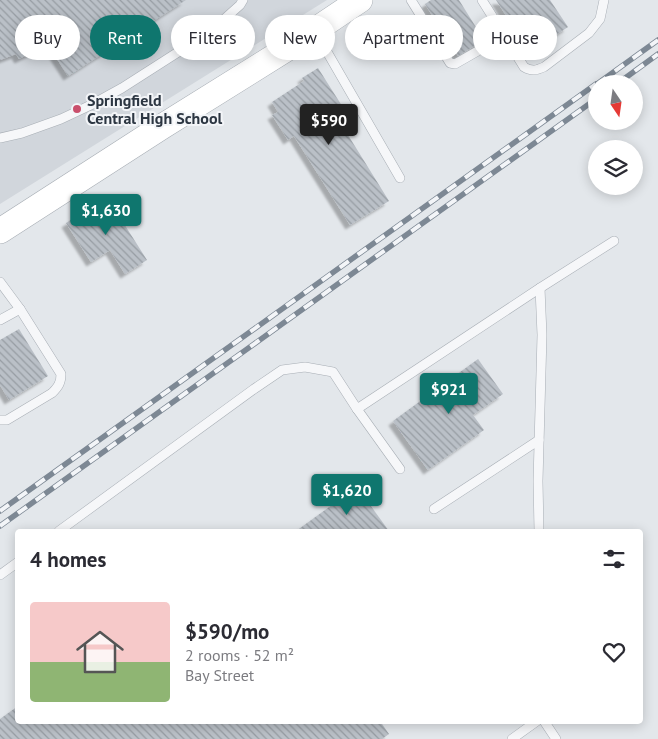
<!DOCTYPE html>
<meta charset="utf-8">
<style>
body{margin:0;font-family:"PT Sans",sans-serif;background:#f2f2f3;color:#2b2b33;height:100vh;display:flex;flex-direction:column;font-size:19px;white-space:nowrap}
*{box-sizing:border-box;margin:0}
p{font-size:16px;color:#7c7c81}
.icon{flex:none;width:28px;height:28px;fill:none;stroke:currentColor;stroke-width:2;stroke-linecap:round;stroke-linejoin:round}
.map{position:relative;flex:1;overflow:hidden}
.side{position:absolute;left:15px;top:529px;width:628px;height:195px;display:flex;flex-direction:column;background:#fff;border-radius:5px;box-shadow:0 2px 12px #0003}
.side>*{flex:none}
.banner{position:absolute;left:15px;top:15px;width:629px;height:45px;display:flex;gap:10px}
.needle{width:32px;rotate:167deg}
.tools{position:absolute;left:588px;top:75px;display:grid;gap:10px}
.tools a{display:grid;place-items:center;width:55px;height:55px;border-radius:50%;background:#fff;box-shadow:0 2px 12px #0003;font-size:25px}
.price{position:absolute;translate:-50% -42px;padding:0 11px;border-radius:5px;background:#0f766e;color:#fff;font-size:16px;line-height:32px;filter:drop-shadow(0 1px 2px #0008)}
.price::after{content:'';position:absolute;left:50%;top:30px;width:15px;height:11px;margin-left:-8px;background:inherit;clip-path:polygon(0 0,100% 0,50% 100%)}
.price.active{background:#222;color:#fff}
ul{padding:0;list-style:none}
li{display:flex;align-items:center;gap:15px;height:125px;padding:0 15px}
li span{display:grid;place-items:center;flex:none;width:140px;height:100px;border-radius:5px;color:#555}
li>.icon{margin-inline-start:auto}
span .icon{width:60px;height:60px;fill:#fffc;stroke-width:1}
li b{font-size:21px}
h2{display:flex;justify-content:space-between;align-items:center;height:60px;padding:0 15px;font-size:21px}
.tag{padding:0 18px;border-radius:22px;background:#fff;box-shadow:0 2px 12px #0003;font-size:18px;line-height:45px}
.tag.active{background:#0f766e;color:#fff}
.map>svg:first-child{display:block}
.built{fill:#d1d6dc}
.building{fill:url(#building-back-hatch);filter:url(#shadow)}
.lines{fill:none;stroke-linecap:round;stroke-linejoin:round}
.lane-casing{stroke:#a8aeb5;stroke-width:10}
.secondary-casing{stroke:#a8aeb5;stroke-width:26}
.lane{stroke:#f6f7f9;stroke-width:9}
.secondary{stroke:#fff;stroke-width:25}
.rail-casing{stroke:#7d8894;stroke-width:5.5}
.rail{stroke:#f3f5f8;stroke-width:4;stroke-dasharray:11;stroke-linecap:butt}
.poi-dot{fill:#c94f6c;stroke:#f3f5f8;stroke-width:2}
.labels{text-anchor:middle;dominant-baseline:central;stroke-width:4;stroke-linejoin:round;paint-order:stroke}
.poi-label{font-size:16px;font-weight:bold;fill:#2c3642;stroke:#f3f5f8;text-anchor:start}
</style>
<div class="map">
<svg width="658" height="739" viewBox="0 0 658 739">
<defs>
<pattern id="building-back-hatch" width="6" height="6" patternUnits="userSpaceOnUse" patternTransform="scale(1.25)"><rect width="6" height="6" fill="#bac0c7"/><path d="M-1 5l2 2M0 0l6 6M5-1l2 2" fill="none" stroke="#979da3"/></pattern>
<filter id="shadow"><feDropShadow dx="-4.5" dy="4.5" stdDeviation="1" flood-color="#0004"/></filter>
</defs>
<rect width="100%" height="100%" fill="#e3e7eb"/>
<path class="built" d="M 0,0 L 327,0 L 0,204 Z"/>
<g class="building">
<path d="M 0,0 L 186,0 L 68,76 L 44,39 L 34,45 L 35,51 L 19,59 L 16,54 L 0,60 Z"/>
<path d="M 431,0 L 459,0 L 484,40 L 458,56 L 425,4 Z"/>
<path d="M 496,0 L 550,0 L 568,27 L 530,52 Z"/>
<path d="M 318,68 L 344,109 L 335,114 L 389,201 L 350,225 L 294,136 L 288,140 L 272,115 L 278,112 L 272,102 L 304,81 L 302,78 Z"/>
<path d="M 107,197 L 147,260 L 125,274 L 110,250 L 91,262 L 66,223 Z"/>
<path d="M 19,329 L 48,376 L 9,400 L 0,385 L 0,340 Z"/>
<path d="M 478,359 L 503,394 L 473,415 L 484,430 L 428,470 L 393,421 Z"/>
<path d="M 357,487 L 389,531 L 296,531 Z"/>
<path d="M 18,706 L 18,721 L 380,721 L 389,734 L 382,739 L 0,739 L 0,719 Z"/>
</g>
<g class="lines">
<defs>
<g id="lane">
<path d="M 411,0 L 450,63 L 455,64 L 504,36"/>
<path d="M 482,0 L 524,67 C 532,72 537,70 544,67 L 589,33 L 600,19 L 604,0"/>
<path d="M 315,31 L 400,178"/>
<path d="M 0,138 L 22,133 L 61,119 L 93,104 L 122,88 L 211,31 L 240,5 L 243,0"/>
<path d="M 0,282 L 20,309 L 61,374 C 61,383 58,387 52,393 L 7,420 L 0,420"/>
<path d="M 0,320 L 20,309"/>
<path d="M 400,469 L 357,409 L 540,288 L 614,241"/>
<path d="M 434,509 L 539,440"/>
<path d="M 59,531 L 254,389 L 282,370 L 305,367 L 333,372 L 357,409"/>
<path d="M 539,531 L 538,481 L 542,335 L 540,288"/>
<path d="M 0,575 L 18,562"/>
<path d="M 544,721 L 556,739"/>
<path d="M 512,739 L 537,721"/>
</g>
<path id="secondary" d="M 0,231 L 163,126 L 296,43 L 360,0"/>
</defs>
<use href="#lane" class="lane-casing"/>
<use href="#secondary" class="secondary-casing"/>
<use href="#lane" class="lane"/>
<use href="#secondary" class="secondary"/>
<defs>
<g id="rail">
<path d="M 597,84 L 658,40"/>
<path d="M 617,84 L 658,54"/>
<path d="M 0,511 L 596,84"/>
<path d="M 0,526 L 596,99"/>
</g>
</defs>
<use href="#rail" class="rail-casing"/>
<use href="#rail" class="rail"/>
</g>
<circle class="poi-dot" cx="77" cy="109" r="5"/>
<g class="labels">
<g class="poi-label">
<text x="87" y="100">Springfield<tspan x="87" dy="18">Central High School</tspan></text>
</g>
</g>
</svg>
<div class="tools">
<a><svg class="needle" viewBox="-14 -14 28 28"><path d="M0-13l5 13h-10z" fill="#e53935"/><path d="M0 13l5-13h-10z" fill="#7c7c81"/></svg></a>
<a><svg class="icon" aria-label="layers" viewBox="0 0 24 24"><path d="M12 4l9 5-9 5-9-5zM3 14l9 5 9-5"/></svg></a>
</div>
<b class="price active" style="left:329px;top:146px">$590</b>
<b class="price" style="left:106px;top:236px">$1,630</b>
<b class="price" style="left:449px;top:415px">$921</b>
<b class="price" style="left:347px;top:516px">$1,620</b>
<div class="banner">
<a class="tag">Buy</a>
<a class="tag active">Rent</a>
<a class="tag">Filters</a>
<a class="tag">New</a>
<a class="tag">Apartment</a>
<a class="tag">House</a>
</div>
<section class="side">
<h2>4 homes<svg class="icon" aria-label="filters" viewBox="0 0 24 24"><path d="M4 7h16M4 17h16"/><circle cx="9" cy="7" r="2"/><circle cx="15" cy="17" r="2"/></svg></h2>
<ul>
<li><span style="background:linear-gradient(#f6c9c9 60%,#8fb573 0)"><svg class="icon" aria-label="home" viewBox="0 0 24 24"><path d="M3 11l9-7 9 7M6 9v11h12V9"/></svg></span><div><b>$590/mo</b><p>2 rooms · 52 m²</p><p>Bay Street</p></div><svg class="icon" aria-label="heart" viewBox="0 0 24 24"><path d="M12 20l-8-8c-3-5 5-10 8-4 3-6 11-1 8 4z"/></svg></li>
</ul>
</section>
</div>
